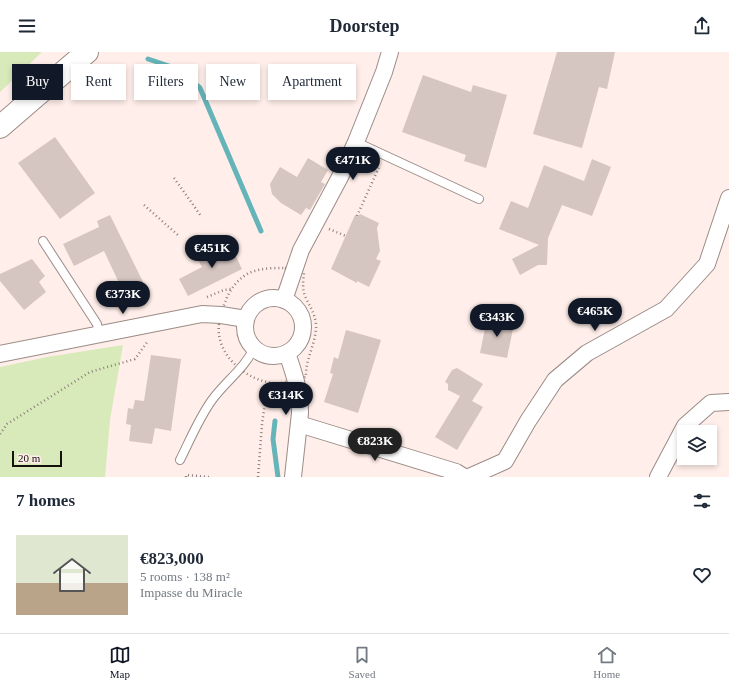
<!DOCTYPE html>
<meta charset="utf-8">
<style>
body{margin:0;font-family:Georgia,serif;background:#f6f6f7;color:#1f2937;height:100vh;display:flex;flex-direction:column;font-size:15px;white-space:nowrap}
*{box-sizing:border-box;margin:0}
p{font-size:13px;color:#747a83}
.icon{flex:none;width:22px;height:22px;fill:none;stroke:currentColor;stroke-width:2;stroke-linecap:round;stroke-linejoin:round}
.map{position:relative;height:425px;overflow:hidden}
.sheet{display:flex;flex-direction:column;background:#fff;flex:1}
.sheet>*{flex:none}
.hud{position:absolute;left:12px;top:12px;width:400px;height:36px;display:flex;gap:8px}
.buttons{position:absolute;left:677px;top:373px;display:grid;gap:8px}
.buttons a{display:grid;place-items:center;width:40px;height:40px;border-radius:0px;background:#fff;box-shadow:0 2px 6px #0003;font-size:20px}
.scale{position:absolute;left:12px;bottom:10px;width:50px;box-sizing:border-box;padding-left:4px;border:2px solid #16100f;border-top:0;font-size:11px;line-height:14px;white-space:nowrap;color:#16100f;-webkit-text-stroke:3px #ffeee9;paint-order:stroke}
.price{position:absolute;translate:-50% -34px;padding:0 9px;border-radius:14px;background:#111827;color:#fff;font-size:13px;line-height:26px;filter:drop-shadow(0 1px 2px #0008)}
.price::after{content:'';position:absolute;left:50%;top:24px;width:12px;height:9px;margin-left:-6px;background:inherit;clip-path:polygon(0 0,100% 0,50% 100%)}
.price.selected{background:#222;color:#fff}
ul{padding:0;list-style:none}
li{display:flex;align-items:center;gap:12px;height:100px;padding:0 16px}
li+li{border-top:1px solid #e0e1e3}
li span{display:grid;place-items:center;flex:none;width:112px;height:80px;border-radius:0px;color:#555}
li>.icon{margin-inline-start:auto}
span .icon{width:48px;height:48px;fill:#fffc;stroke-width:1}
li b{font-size:17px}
h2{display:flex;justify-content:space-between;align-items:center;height:48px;padding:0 16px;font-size:17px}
.pill{padding:0 14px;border-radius:0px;background:#fff;box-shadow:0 2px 6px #0003;font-size:14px;line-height:36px}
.pill.selected{background:#111827;color:#fff}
header{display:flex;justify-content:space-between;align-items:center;height:52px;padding:0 16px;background:#fff;font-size:18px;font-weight:600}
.dock{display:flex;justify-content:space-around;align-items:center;height:56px;border-top:1px solid #e0e1e3;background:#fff;font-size:11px;color:#747a83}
.dock a{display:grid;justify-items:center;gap:2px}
.dock .selected{color:#111827}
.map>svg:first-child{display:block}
.green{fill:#d9eaba}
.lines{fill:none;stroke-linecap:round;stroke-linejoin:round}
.stream{stroke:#65b4b9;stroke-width:5}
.building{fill:#d6c6c1}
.service-casing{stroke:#9b8c87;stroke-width:10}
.minor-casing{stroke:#9b8c87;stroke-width:18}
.secondary-casing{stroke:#9b8c87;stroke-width:24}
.path{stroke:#8b7f7c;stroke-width:2.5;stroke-dasharray:1 3;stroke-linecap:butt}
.service{stroke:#fff;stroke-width:8}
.minor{stroke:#fff;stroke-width:16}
.secondary{stroke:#fff;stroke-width:22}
</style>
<header><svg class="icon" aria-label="menu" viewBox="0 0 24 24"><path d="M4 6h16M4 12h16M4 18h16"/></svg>Doorstep<svg class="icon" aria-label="share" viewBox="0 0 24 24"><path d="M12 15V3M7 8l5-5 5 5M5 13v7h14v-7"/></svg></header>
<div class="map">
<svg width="729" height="425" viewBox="0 0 729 425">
<rect width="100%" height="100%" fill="#ffeee9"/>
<g class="green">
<path d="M 0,0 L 42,0 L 0,40 Z"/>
<path d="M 123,293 L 110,368 L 105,425 L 0,425 L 0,315 L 47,305 Z"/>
</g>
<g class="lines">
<g class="stream">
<path d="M 148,7 L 178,17 L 200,36 L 261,179"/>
<path d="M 275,369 L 273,387 L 278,425"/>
</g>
</g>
<g class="building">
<path d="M 557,0 L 615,0 L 607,37 L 599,35 L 582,96 L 533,82 Z"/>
<path d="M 423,23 L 471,40 L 473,33 L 507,43 L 486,116 L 464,109 L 466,103 L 402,80 Z"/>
<path d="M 55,85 L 95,141 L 60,167 L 18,111 Z"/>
<path d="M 308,106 L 328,118 L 321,130 L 325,132 L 310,158 L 306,156 L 301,163 L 281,151 L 272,142 L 270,132 L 280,115 L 297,125 Z"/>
<path d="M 592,107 L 611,115 L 592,164 L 562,153 L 548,186 L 547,213 L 538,213 L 520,223 L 512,207 L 539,193 L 499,177 L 511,149 L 528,156 L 544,113 L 584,129 Z"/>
<path d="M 360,162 L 379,171 L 377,176 L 380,199 L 376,207 L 381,209 L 369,235 L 357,229 L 357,231 L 331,217 L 355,163 L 358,165 Z"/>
<path d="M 110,163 L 148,240 L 128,250 L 104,199 L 74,214 L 63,192 L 99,175 L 97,169 Z"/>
<path d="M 229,190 L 242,217 L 188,244 L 179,227 L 202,215 L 197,206 Z"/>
<path d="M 32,207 L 45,224 L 39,230 L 46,240 L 24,258 L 0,229 L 0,222 Z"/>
<path d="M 487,267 L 514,272 L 507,306 L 480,301 Z"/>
<path d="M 346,278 L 381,288 L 358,361 L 324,350 L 333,322 L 330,321 L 334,305 L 338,307 Z"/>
<path d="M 151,303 L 181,307 L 171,379 L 155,376 L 152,392 L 129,389 L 131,373 L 126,372 L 128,356 L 133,357 L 135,348 L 144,349 Z"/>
<path d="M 457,316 L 483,332 L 472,349 L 483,355 L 457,398 L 435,385 L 460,344 L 448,338 L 448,332 L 445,330 L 452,318 Z"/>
</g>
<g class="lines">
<defs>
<g id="service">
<path d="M 356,90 L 479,147"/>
<path d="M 43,189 L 97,272 L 99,282"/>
<path d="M 180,408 C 190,388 199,366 212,348 C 225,330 245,316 254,296"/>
</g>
<g id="minor">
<circle cx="274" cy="275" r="29"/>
<path d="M 284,248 L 301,198 L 340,125 L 356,90 L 384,20 L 390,0"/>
<path d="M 287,301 C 294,321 300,339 300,361 L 293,425"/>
<path d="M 0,302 L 202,262 L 221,263 L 246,267"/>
<path d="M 299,372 L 456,420 L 464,425"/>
<path d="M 469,425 L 505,409 L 528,369 L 555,328 L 587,301 L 666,257 L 707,212 L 729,146"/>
<path d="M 658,425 L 685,374 L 711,351 L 729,350"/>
</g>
<path id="secondary" d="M 0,75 L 87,0"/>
</defs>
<use href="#service" class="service-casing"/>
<use href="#minor" class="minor-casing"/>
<use href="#secondary" class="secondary-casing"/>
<g class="path">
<path d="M 174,126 L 201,164"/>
<path d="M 144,153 L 179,184"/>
<path d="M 357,164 L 380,113"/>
<path d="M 329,177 L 346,184"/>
<path d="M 285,216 L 304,221 C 303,230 302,238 306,246 C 310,255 315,262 316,272 C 317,290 305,307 306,325 C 296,327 284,332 274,331 C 246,329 215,302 219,272 C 220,264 223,255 226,248 C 230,237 238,227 249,221 C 260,216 274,216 285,216 Z"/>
<path d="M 207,245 L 224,238 L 231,237"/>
<path d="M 0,382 L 7,372 L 90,320 L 135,307 L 148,289"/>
<path d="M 186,425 L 186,423 L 209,425"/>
<path d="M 258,425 L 262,372 L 268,330"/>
</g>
<use href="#service" class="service"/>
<use href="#minor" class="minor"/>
<use href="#secondary" class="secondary"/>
</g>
</svg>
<div class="buttons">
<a><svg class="icon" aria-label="layers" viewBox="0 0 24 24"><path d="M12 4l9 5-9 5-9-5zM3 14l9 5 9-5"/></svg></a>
</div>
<div class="scale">20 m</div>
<b class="price" style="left:353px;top:129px">€471K</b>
<b class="price" style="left:212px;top:217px">€451K</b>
<b class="price" style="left:123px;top:263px">€373K</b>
<b class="price" style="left:595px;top:280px">€465K</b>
<b class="price" style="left:497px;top:286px">€343K</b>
<b class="price" style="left:286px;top:364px">€314K</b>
<b class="price selected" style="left:375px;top:410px">€823K</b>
<div class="hud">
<a class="pill selected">Buy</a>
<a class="pill">Rent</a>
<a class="pill">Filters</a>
<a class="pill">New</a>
<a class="pill">Apartment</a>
</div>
</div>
<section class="sheet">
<h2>7 homes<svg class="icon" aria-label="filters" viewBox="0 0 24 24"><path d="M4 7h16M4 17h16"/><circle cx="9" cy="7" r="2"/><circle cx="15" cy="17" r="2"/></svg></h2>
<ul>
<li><span style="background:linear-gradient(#dfe7d0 60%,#b9a48a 0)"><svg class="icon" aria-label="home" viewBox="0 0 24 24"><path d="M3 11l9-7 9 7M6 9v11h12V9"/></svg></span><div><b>€823,000</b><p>5 rooms · 138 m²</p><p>Impasse du Miracle</p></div><svg class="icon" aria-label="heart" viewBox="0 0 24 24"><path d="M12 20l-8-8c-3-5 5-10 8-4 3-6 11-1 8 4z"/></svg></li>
</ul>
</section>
<nav class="dock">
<a class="selected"><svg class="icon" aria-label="map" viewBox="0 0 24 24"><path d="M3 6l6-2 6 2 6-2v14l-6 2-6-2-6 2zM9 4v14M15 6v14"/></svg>Map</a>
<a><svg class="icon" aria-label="saved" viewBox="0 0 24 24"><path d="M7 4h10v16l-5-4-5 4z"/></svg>Saved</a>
<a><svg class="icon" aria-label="home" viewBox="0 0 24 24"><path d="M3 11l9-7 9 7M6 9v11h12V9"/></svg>Home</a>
</nav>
